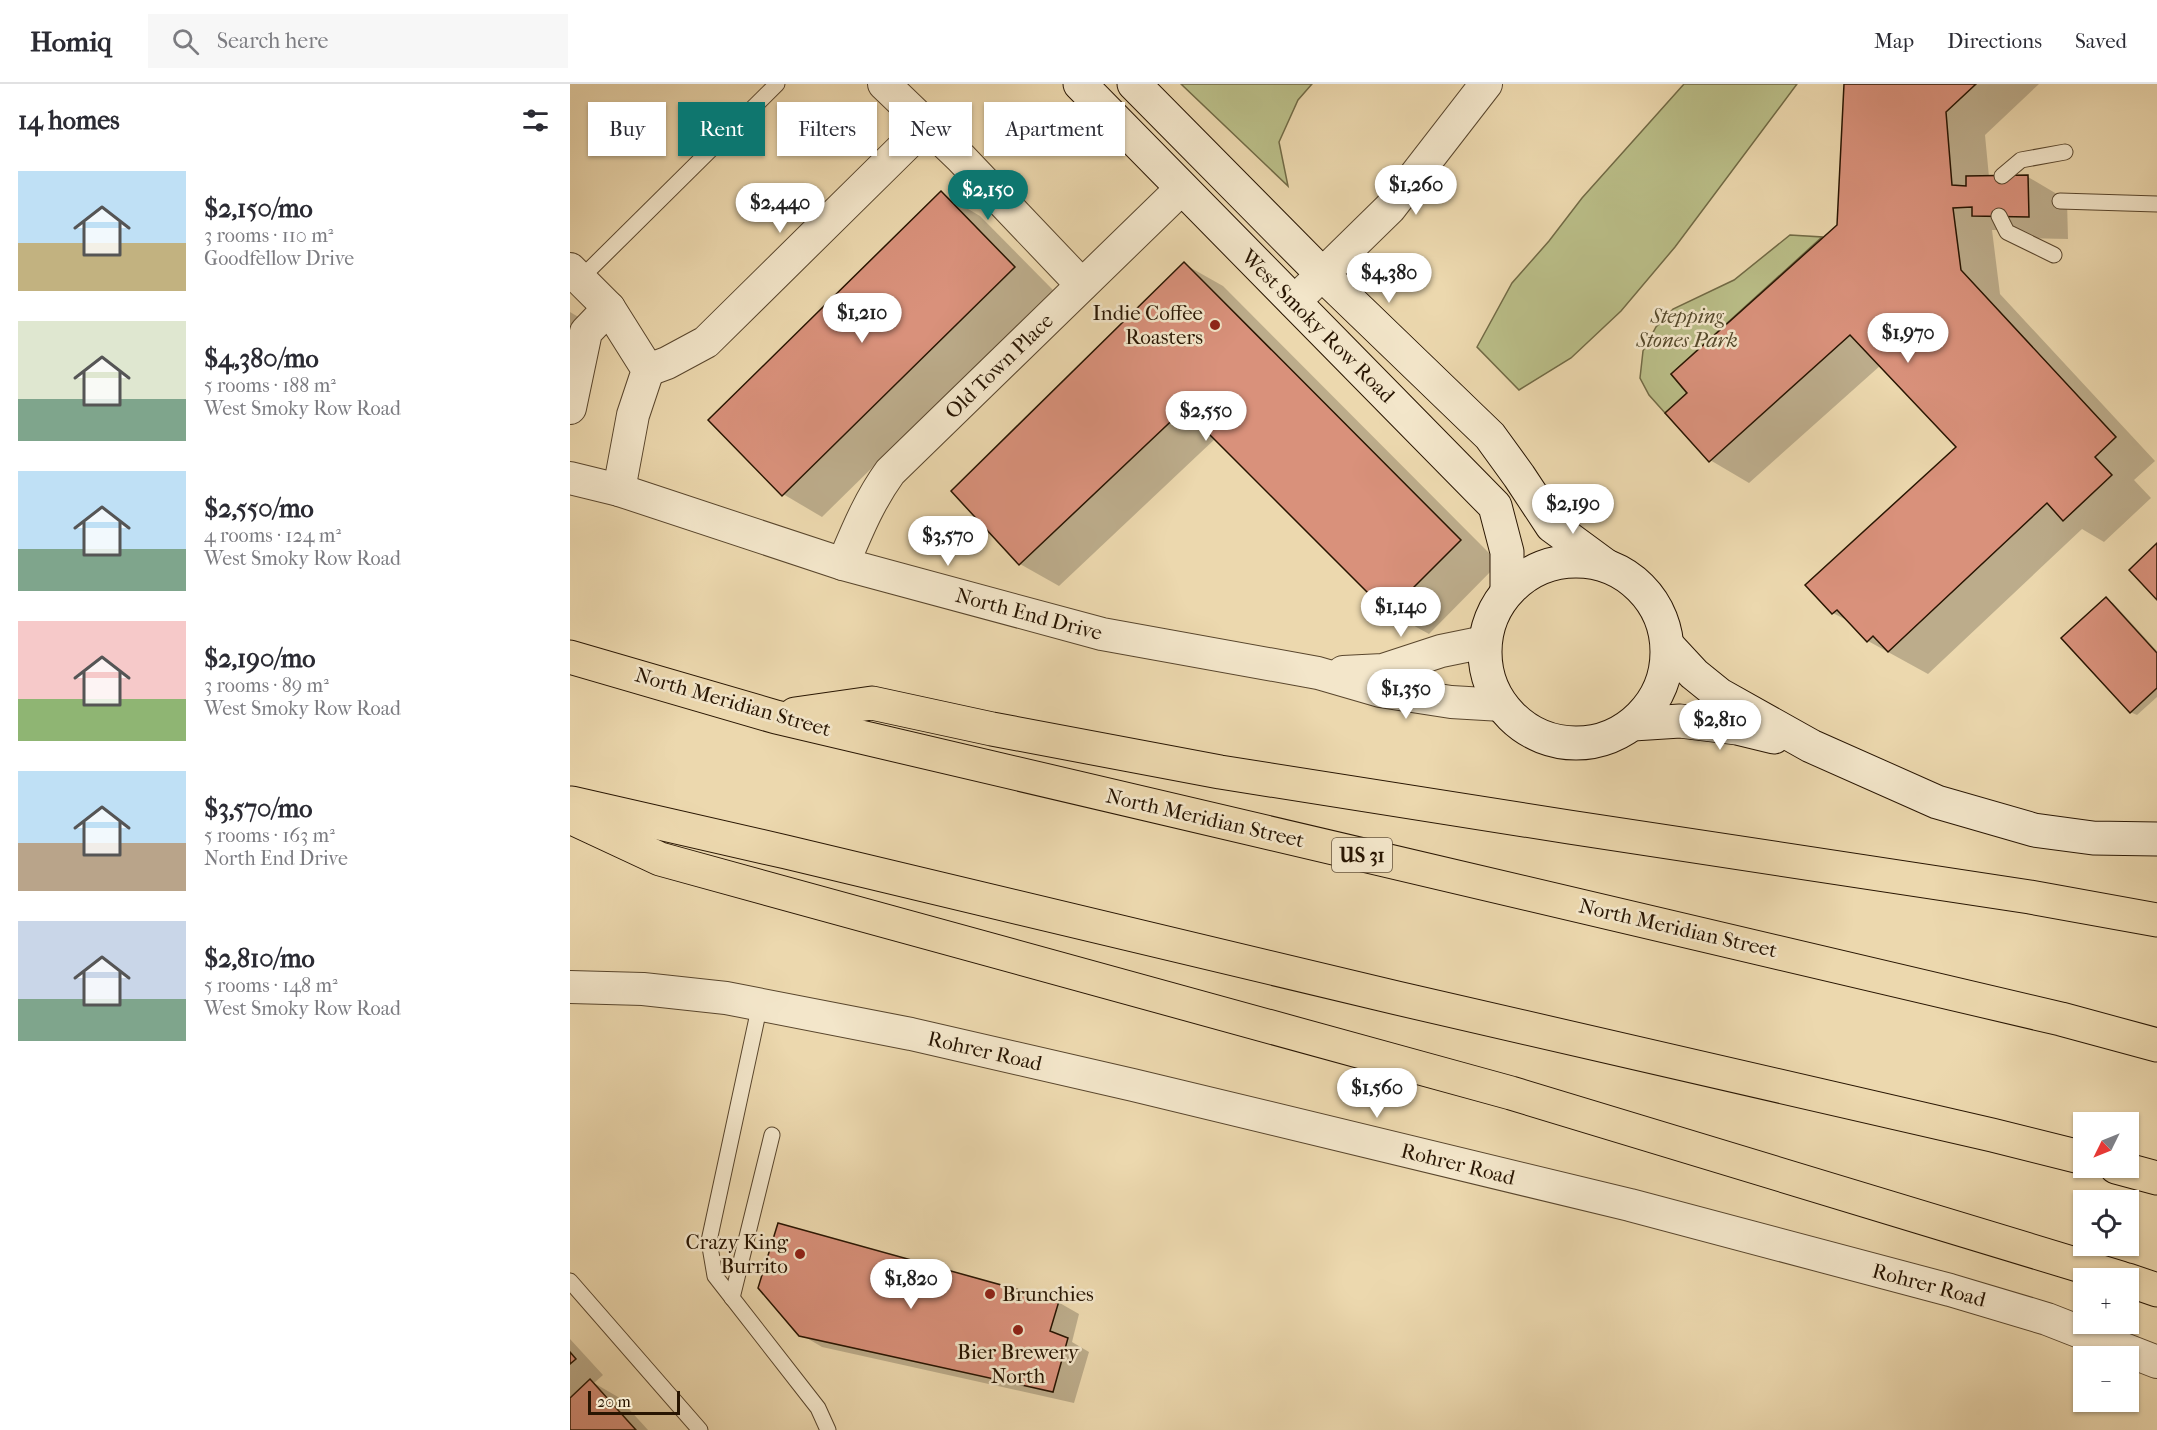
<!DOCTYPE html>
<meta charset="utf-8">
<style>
body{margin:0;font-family:"IM FELL French Canon",serif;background:#f7f7f7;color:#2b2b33;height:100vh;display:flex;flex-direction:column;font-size:22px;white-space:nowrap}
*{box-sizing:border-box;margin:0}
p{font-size:20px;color:#7c7c81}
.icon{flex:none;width:33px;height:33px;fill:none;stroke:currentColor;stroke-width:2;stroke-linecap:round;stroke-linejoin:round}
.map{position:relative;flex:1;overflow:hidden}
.side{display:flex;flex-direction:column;background:#fff;width:570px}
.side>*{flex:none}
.guide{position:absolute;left:18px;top:18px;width:570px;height:54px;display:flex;gap:12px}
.needle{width:39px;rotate:227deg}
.controls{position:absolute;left:1503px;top:1028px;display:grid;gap:12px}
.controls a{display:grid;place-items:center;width:66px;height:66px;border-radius:0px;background:#fff;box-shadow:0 2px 4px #0004;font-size:30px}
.scale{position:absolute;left:18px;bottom:15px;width:92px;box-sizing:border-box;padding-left:6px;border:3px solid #281502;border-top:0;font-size:16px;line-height:21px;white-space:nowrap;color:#281502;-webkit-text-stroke:4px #f3e6ca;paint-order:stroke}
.price{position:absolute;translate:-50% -51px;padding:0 14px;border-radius:21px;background:#fff;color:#222;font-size:20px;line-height:39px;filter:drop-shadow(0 2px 3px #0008)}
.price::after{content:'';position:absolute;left:50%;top:36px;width:18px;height:14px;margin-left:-9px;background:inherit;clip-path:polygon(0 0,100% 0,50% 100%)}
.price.selected{background:#0f766e;color:#fff}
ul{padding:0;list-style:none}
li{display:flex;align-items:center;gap:18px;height:150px;padding:0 18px}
li span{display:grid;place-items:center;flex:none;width:168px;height:120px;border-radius:0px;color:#555}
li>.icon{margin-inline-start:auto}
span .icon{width:72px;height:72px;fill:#fffc;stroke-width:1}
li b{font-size:26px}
h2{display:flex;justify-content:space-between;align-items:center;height:72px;padding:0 18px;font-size:26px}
.pill{padding:0 21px;border-radius:0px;background:#fff;box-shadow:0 2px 4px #0004;font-size:21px;line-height:54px}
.pill.selected{background:#0f766e;color:#fff}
header{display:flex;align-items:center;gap:36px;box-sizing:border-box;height:84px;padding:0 30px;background:#fff;border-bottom:2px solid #e1e1e2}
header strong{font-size:28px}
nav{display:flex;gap:33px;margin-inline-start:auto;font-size:21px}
.search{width:420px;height:54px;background:#f7f7f7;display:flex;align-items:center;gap:15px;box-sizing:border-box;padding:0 21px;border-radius:0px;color:#7c7c81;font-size:22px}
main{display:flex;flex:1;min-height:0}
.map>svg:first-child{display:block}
.green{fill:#babe88;stroke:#716a45;stroke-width:1.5}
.shadow{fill:#0003}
.building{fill:#d9917b;stroke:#281502;stroke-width:1.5}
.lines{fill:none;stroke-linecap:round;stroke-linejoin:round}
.lane-casing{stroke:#59462d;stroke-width:17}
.street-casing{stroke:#59462d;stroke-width:34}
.secondary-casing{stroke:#281502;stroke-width:35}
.highway-casing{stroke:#281502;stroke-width:35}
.lane{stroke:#f3e6ca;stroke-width:15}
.street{stroke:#f3e6ca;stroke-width:32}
.secondary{stroke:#f3e6ca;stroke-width:33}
.highway{stroke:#ecd8ae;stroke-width:33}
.poi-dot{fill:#8f2418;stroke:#f3e6ca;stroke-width:2}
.labels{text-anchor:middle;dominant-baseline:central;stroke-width:5;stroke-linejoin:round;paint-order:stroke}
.shield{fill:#f3e6ca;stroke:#65543e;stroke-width:1.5}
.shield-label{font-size:20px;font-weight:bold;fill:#281502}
.poi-label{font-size:21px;fill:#281502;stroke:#f3e6ca;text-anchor:end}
.park-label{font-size:21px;font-style:italic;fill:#54482a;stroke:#f3e6ca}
.street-label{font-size:21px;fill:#281502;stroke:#f3e6ca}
</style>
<header>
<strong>Homiq</strong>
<div class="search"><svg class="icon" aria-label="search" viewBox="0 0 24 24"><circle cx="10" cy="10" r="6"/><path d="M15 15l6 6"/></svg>Search here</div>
<nav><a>Map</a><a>Directions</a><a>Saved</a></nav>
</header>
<main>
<section class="side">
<h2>14 homes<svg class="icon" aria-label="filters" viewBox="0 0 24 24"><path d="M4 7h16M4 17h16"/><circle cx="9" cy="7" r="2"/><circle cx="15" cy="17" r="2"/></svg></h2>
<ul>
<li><span style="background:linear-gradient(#bfe0f5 60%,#c2b280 0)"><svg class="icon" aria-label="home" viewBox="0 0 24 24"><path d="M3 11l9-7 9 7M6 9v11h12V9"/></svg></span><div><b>$2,150/mo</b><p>3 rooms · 110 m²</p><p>Goodfellow Drive</p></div></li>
<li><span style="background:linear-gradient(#dfe7d0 65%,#7fa58c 0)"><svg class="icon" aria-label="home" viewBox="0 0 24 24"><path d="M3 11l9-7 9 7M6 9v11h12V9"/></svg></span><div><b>$4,380/mo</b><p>5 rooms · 188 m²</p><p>West Smoky Row Road</p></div></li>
<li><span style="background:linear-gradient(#bfe0f5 65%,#7fa58c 0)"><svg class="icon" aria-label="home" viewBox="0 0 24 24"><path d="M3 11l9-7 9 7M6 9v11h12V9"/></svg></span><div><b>$2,550/mo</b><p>4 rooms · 124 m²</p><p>West Smoky Row Road</p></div></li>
<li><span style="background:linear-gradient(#f6c9c9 65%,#8fb573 0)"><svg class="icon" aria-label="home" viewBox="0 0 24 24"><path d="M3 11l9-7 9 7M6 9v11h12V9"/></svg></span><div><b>$2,190/mo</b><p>3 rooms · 89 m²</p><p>West Smoky Row Road</p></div></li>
<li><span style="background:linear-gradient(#bfe0f5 60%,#b9a48a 0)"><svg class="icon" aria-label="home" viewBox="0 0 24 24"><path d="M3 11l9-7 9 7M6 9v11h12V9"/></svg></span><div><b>$3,570/mo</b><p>5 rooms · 163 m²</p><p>North End Drive</p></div></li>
<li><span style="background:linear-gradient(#c9d6e8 65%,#7fa58c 0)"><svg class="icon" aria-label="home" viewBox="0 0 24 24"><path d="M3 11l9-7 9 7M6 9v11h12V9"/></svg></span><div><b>$2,810/mo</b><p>5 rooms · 148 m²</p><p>West Smoky Row Road</p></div></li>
</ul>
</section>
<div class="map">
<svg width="1587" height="1346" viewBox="0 0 1587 1346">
<rect width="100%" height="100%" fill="#ecd8ae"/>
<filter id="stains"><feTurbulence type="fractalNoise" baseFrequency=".00333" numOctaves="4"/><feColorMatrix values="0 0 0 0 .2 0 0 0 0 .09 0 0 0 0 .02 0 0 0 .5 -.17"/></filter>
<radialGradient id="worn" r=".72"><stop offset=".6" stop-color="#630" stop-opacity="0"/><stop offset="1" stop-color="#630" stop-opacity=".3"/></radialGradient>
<g class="green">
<path d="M 611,0 L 742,0 L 728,16 L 709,58 L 718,102 Z"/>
<path d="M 1114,0 L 1227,0 L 1105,163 L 1051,227 L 1001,274 L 949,306 L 907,263 L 942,199 L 979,157 L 1012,114 Z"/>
<path d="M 1220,151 L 1252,153 L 1101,290 L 1117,309 L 1095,329 L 1079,311 L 1070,294 L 1073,267 L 1086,243 L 1103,225 L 1164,196 Z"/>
</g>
<g class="shadow">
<path d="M 1276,0 L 1469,0 L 1415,51 L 1419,93 L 1458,93 L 1497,116 L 1498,155 L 1443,154 L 1430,146 L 1422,146 L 1430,210 L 1585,377 L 1564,396 L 1581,414 L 1534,458 L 1512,445 L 1358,590 L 1298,557 L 1282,539 L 1263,529 L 1237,501 L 1388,363 L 1311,281 L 1179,399 L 1140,376 L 1119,309 L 1268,141 Z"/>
<path d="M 371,109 L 410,132 L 483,206 L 252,433 L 213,410 Z"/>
<path d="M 614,180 L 653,202 L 929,479 L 859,550 L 819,528 L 646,354 L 489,502 L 450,480 Z"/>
<path d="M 0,228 L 20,240 L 0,332 Z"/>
<path d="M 1536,515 L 1543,519 L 1587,567 L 1587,613 L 1567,631 L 1560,628 Z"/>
<path d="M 488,1218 L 509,1230 L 502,1258 L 519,1268 L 504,1319 L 252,1263 L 230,1250 Z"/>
<path d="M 0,1255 L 33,1291 L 24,1299 L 48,1313 L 78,1346 L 0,1346 Z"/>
</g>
<g class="building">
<path d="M 1274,0 L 1406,0 L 1376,28 L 1382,101 L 1396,102 L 1396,92 L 1458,91 L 1459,133 L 1402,132 L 1402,123 L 1383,124 L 1391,186 L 1546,353 L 1525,373 L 1542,391 L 1493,437 L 1477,419 L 1318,568 L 1303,552 L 1297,558 L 1267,526 L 1262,530 L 1235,501 L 1386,363 L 1280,251 L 1139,378 L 1095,329 L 1117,309 L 1101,290 L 1267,141 Z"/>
<path d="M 371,107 L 445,183 L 212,412 L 138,336 Z"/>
<path d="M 614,178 L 891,456 L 818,529 L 614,325 L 449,481 L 381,407 Z"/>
<path d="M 1587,459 L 1587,516 L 1559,486 Z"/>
<path d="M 1536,513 L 1587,569 L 1587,604 L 1560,629 L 1491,554 Z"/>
<path d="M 208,1139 L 489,1217 L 480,1247 L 498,1254 L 483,1308 L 229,1252 L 188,1204 Z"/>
<path d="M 0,1268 L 6,1275 L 0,1280 Z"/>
<path d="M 20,1295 L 66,1346 L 0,1346 L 0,1314 Z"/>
</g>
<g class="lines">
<defs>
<g id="lane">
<path d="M 1432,92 L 1451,76 L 1495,68"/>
<path d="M 1490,117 L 1587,120"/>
<path d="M 1429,132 L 1437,148 L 1484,171"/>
<path d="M 10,195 L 207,0"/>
<path d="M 190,920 L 139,1157 L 145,1192 L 248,1324 L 258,1346"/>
<path d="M 0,1197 L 130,1346"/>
<path d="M 162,1214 L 202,1051"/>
</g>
<g id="street">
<path d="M 314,0 L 391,74 L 512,201"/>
<path d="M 0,185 L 39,224 L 78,286 L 63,331 L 49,406"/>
<path d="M 724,218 L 820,124 L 916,0"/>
<path d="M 78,286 L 97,279 L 136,258 L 356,41"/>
<path d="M 0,324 L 16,248 L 39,224"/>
<path d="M 0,394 L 49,406 L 273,480 L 532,550 L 748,589 L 810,607 L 881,618 L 932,621"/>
<path d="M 273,480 C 287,447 299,417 320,388 L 612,104"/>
<path d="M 773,588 L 813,586 L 871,567 L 915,558"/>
<path d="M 0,903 L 73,905 L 156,914 L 341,950 L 563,1001 L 1060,1121 L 1380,1206 L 1477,1235 L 1587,1278"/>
</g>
<g id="secondary">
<path d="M 510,0 L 925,422 L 937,468 L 937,507"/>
<path d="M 564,0 L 753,191 L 920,352 L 949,392 L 982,442 L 1035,481"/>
<circle cx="1006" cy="568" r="91"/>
<path d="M 1098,562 L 1124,590 L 1150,611 L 1241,662 L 1367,718 L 1464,746 L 1523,754 L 1587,755"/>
<path d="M 1063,640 L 1110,637 L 1167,644 L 1204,653"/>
</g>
<g id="highway">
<path d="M 0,573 L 206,633 L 1491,935 L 1587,961"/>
<path d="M 225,630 L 302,619 L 422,645 L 650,688 L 999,743 L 1460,813 L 1587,836"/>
<path d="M 2,719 L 216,768 L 827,914 L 1422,1051 L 1514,1074"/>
<path d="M 0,733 L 90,775 L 941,1009 L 1551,1194"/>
<path d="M 1546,1083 L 1587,1094"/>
<path d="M 1558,1196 L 1587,1206"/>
</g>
</defs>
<use href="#lane" class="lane-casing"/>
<use href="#street" class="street-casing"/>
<use href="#secondary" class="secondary-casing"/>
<use href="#highway" class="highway-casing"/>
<use href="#lane" class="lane"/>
<use href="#street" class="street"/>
<use href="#secondary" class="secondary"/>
<use href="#highway" class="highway"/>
</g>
<g class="poi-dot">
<circle cx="645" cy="241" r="6"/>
<circle cx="230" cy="1170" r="6"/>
<circle cx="420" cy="1210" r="6"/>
<circle cx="448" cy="1246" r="6"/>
</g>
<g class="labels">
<rect class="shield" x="762" y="754" width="60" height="34" rx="4.5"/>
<g class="shield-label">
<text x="792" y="771">US 31</text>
</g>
<g class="poi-label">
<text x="633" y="229">Indie Coffee<tspan x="633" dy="24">Roasters</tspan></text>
<text x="218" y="1158">Crazy King<tspan x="218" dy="24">Burrito</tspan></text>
<text x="432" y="1210" text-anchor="start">Brunchies</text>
<text x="448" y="1268" text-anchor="middle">Bier Brewery<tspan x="448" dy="24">North</tspan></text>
</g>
<g class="park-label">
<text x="1117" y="232">Stepping<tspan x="1117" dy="24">Stones Park</tspan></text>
</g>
<g class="street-label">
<text transform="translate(748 242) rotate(45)">West Smoky Row Road</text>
<text transform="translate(429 282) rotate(-44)">Old Town Place</text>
<text transform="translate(459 530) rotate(15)">North End Drive</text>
<text transform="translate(163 618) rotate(16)">North Meridian Street</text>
<text transform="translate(635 734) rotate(13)">North Meridian Street</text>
<text transform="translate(1108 844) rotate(13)">North Meridian Street</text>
<text transform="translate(415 967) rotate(13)">Rohrer Road</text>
<text transform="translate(888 1080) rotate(14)">Rohrer Road</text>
<text transform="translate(1359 1201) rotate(15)">Rohrer Road</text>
</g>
</g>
<rect width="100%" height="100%" filter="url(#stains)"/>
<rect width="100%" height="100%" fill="url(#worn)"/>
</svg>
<div class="controls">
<a><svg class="needle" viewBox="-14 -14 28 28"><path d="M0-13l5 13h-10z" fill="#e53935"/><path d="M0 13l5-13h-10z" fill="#7c7c81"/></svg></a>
<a><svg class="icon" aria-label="locate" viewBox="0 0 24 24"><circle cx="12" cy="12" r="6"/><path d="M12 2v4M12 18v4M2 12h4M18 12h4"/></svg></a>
<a>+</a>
<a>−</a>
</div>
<div class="scale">20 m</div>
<b class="price" style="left:846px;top:132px">$1,260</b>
<b class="price selected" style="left:418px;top:137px">$2,150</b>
<b class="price" style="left:210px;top:150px">$2,440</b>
<b class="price" style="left:819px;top:220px">$4,380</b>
<b class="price" style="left:292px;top:260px">$1,210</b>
<b class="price" style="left:1338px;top:280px">$1,970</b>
<b class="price" style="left:636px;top:358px">$2,550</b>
<b class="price" style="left:1003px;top:451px">$2,190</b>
<b class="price" style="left:378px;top:483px">$3,570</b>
<b class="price" style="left:831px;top:554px">$1,140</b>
<b class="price" style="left:836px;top:636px">$1,350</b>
<b class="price" style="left:1150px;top:667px">$2,810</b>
<b class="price" style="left:807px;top:1035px">$1,560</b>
<b class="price" style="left:341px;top:1226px">$1,820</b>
<div class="guide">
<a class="pill">Buy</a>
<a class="pill selected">Rent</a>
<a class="pill">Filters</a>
<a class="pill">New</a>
<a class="pill">Apartment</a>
</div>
</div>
</main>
